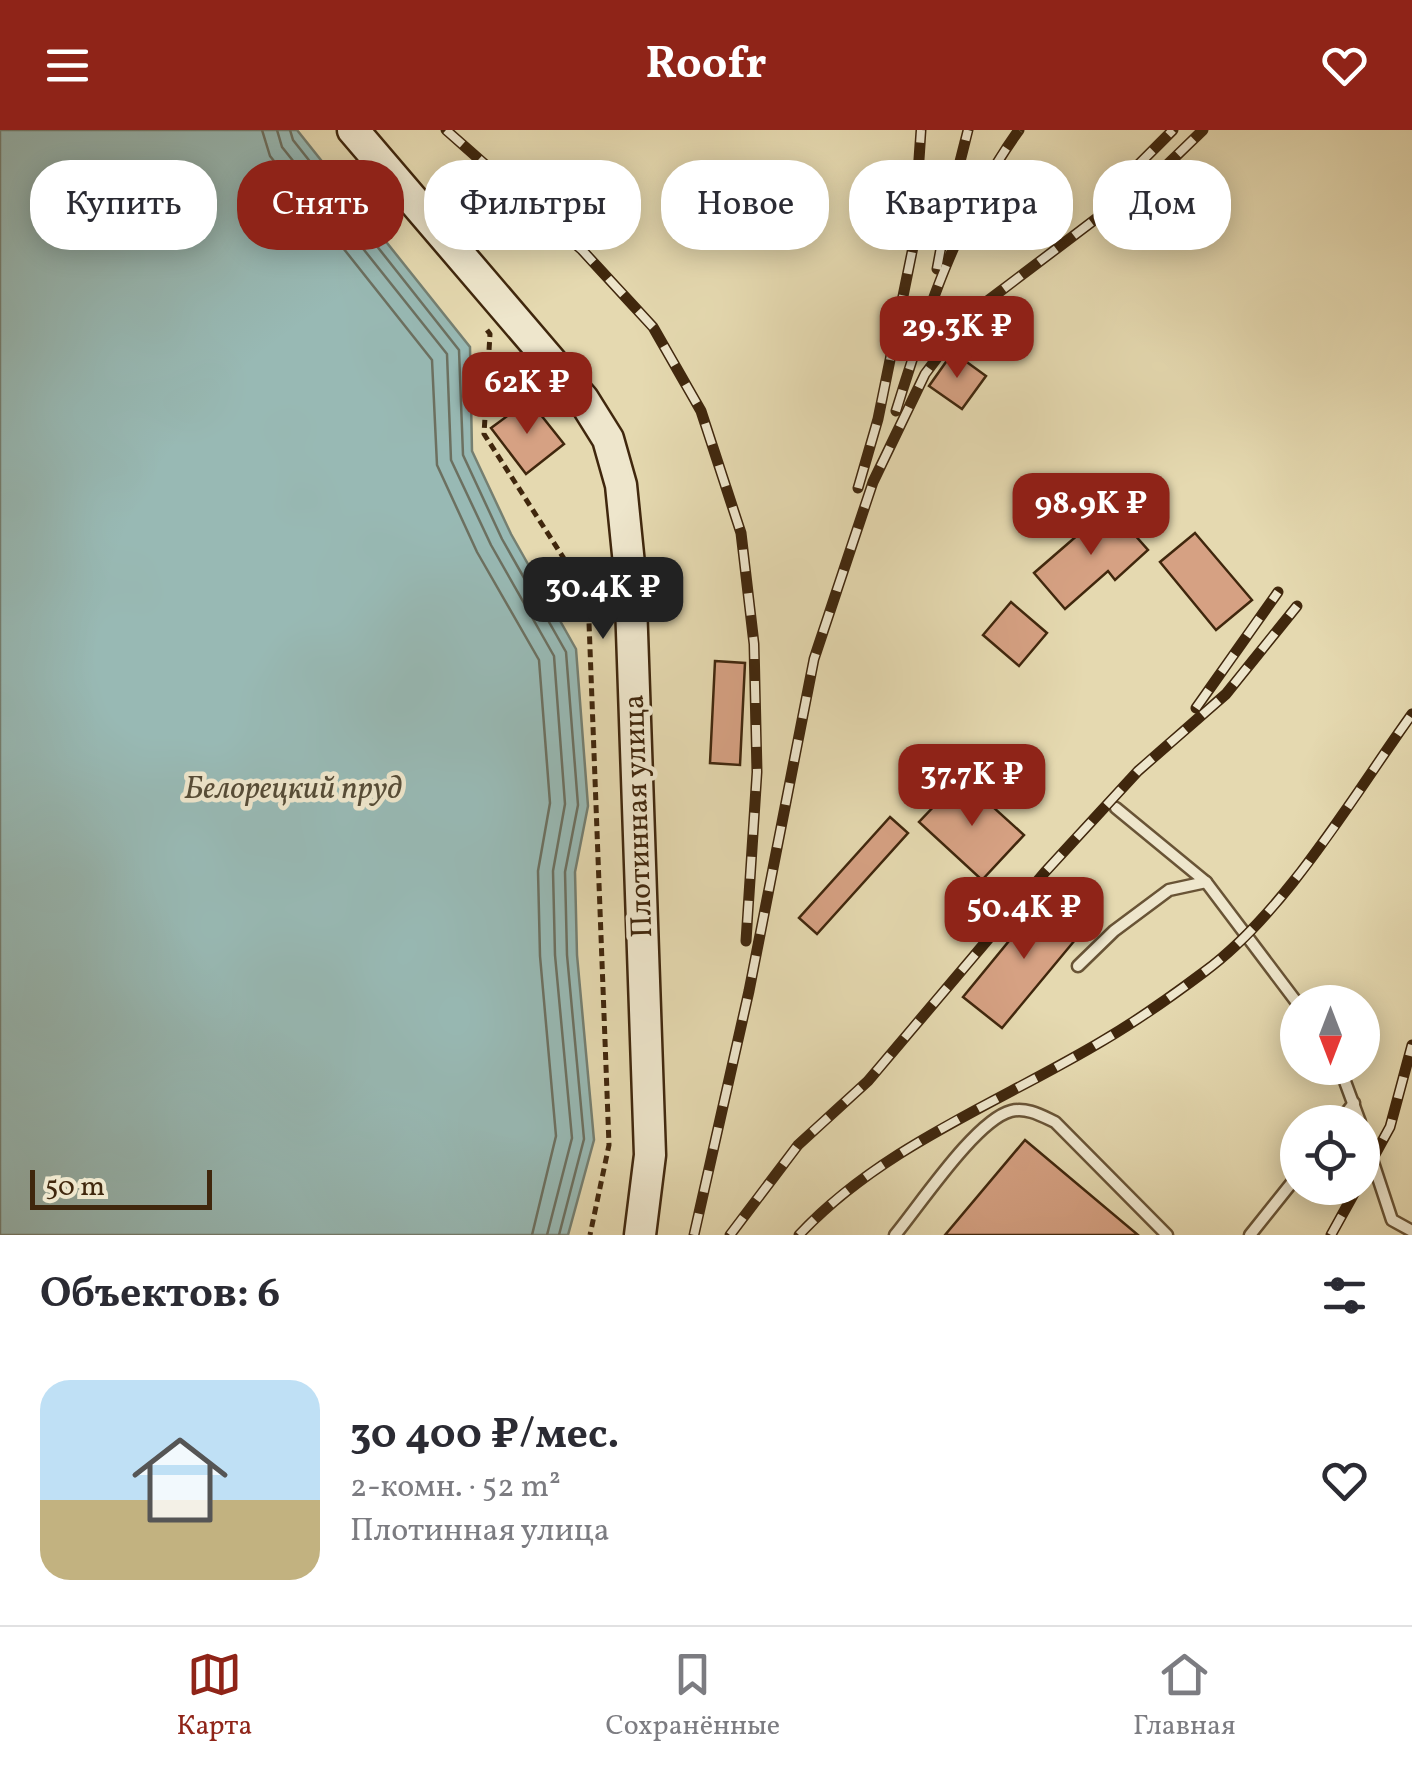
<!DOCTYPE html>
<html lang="ru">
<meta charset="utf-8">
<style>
body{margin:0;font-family:Vollkorn,serif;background:#f2f2f3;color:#2b2b33;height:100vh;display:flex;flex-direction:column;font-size:38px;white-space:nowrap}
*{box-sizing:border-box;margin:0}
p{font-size:32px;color:#7c7c81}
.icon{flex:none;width:55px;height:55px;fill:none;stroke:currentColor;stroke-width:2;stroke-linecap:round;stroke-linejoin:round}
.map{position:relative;height:1105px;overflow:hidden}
.drawer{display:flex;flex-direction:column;background:#fff;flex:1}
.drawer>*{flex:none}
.top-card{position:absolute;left:30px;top:30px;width:1352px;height:90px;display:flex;gap:20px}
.needle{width:65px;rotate:180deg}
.tools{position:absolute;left:1280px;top:855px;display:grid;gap:20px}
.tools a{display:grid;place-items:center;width:100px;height:100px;border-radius:50%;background:#fff;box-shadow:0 5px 25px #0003;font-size:50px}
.scale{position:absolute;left:30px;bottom:25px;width:182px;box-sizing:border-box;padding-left:10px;border:5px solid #40270d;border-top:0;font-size:28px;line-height:35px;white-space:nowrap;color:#40270d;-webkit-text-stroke:8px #eee6cc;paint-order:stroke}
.price{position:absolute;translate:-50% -85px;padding:0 22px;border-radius:20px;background:#8f2418;color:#fff;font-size:32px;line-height:65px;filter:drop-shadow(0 2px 5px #0008)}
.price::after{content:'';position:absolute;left:50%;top:60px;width:30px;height:22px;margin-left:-15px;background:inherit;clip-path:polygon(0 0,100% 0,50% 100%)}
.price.active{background:#222;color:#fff}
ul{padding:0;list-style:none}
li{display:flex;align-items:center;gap:30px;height:250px;padding:0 40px}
li span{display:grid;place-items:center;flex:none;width:280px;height:200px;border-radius:30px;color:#555}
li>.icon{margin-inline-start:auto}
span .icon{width:120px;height:120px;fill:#fffc;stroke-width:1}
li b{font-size:42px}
h2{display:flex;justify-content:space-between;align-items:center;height:120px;padding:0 40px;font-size:42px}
.chip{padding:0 35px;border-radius:40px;background:#fff;box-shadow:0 5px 25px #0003;font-size:35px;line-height:90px}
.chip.active{background:#8f2418;color:#fff}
header{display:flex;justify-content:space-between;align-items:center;height:130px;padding:0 40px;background:#8f2418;color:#fff;font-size:45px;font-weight:700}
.menu{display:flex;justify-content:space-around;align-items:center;height:140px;border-top:2px solid #e1e1e2;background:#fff;font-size:28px;color:#7c7c81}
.menu a{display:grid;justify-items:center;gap:5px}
.menu .active{color:#8f2418}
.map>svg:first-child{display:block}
.water{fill:#98b9b4;stroke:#757f71;stroke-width:2.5}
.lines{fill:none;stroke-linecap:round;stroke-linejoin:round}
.shore{stroke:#6c7060;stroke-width:2.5}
.building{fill:#d6a183;stroke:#40270d;stroke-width:2.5}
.lane-casing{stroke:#695436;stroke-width:15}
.secondary-casing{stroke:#40270d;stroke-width:35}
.path{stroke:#40270d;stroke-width:5;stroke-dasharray:8 5;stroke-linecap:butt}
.lane{stroke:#eee6cc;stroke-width:10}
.secondary{stroke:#eee6cc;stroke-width:30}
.rail-casing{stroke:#40270d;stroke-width:11}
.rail{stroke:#eee6cc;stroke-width:8;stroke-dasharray:22;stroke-linecap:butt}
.labels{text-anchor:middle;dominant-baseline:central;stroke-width:9;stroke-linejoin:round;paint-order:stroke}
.street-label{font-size:30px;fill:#40270d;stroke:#eee6cc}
.water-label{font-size:32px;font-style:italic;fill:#564c37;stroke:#eee6cc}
</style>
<header><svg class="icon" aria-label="menu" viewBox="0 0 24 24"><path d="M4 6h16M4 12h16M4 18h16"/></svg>Roofr<svg class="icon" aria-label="heart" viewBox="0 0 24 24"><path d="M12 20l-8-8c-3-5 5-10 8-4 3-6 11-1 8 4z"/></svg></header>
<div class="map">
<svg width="1412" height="1105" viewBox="0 0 1412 1105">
<rect width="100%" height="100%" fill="#e5d9b0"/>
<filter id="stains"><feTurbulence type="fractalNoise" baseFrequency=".002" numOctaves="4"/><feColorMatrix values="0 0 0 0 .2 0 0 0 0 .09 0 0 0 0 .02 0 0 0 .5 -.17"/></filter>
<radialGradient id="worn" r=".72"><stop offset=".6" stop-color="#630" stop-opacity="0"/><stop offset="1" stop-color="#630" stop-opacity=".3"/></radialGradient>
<path class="water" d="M 0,0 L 297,0 L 470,217 L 472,321 L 511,404 L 576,519 L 588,676 L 575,742 L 577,825 L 594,1010 L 568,1105 L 0,1105 Z"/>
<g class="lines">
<g class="shore">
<path d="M 262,0 L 270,26 L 432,230 L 437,335 L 477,422 L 539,530 L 550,673 L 538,741 L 540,826 L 556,1006 L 532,1105"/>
<path d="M 277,0 L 282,17 L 447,224 L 451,330 L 491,415 L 554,526 L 565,674 L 553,741 L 555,825 L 572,1008 L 547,1105"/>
<path d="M 290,0 L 293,10 L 459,220 L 463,325 L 502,409 L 566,522 L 578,675 L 565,742 L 567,825 L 584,1009 L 559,1105"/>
</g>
</g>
<g class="building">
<path d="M 953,222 L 986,246 L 962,279 L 929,256 Z"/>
<path d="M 529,270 L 564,314 L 526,344 L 491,298 Z"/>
<path d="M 1110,377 L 1148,420 L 1115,450 L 1108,441 L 1065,479 L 1034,443 Z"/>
<path d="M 1195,403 L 1252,470 L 1216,500 L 1160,432 Z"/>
<path d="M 1011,472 L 1047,503 L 1019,536 L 983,505 Z"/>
<path d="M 715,531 L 745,533 L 740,635 L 710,633 Z"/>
<path d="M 961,648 L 1024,705 L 982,750 L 919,692 Z"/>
<path d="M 890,687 L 908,703 L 817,804 L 799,788 Z"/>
<path d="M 1046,766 L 1085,798 L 1002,898 L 963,867 Z"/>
<path d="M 1025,1010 L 1138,1105 L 945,1105 Z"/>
</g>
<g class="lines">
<defs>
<g id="lane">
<path d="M 1116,678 L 1206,752 L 1298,874"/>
<path d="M 1078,836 L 1114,801 L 1169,760 L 1206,752"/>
<path d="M 1340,938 L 1360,992"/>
<path d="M 1339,992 L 1354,973"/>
<path d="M 1362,999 L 1392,1090 L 1412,1101"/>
<path d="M 895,1105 C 920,1075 976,990 1011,981 C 1027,977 1042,986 1055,992 L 1167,1105"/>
<path d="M 1250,1105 L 1298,1045"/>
</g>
<path id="secondary" d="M 353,0 L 583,269 L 608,309 L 621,355 L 630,444 L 650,1025 L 640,1105"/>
</defs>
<use href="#lane" class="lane-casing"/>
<use href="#secondary" class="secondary-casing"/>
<path class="path" d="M 487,200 L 490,204 L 484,304 L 588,466 L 609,1015 L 590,1105"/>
<use href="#lane" class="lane"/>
<use href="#secondary" class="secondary"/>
<defs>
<g id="rail">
<path d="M 446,0 L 582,120 L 653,197 L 701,281 L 741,403 L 754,514 L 757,642 L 746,811"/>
<path d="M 1106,67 L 1173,0"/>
<path d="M 937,139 L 948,79 L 968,0"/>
<path d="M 896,281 C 926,184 959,83 1019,0"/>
<path d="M 858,358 L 878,289 L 913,117 L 921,0"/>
<path d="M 1196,578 L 1278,462"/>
<path d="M 1362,1048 L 1390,997 L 1412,915"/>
<path d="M 694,1105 L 749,861 L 814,529 L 873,352 L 925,244 L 969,185 L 1167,35 L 1203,0"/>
<path d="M 730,1105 L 798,1015 L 868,951 L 1045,742 L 1138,641 L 1226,564 L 1297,476"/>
<path d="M 799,1105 C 882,1016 1001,972 1104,910 C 1138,890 1172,866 1204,842 C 1285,783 1353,666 1412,584"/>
<path d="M 1331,1105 L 1357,1058"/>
</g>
</defs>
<use href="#rail" class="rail-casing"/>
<use href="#rail" class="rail"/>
</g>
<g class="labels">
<g class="street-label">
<text transform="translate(639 686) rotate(-92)">Плотинная улица</text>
</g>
<g class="water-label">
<text x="293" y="660">Белорецкий пруд</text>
</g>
</g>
<rect width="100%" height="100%" filter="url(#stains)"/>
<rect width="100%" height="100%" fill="url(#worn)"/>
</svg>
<div class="tools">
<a><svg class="needle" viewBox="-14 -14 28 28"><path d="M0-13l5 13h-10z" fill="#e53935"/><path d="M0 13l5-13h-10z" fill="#7c7c81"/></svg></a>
<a><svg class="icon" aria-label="locate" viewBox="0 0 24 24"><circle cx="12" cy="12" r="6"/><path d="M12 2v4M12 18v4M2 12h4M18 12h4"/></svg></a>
</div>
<div class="scale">50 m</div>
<b class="price" style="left:957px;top:251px">29.3K ₽</b>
<b class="price" style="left:527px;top:307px">62K ₽</b>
<b class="price" style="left:1091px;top:428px">98.9K ₽</b>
<b class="price active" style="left:603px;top:512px">30.4K ₽</b>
<b class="price" style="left:972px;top:699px">37.7K ₽</b>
<b class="price" style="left:1024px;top:832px">50.4K ₽</b>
<div class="top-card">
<a class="chip">Купить</a>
<a class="chip active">Снять</a>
<a class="chip">Фильтры</a>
<a class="chip">Новое</a>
<a class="chip">Квартира</a>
<a class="chip">Дом</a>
</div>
</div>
<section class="drawer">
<h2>Объектов: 6<svg class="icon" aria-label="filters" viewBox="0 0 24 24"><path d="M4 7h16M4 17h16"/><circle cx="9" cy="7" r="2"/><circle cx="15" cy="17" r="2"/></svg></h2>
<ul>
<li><span style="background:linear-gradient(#bfe0f5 60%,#c2b280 0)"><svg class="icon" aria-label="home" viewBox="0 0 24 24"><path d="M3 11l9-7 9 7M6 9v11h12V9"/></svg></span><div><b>30 400 ₽/мес.</b><p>2-комн. · 52 m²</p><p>Плотинная улица</p></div><svg class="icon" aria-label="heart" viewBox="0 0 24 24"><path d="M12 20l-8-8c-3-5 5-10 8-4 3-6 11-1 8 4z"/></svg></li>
</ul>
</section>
<nav class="menu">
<a class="active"><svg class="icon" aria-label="map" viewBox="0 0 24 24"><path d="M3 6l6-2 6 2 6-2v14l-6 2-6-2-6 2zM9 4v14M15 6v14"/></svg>Карта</a>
<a><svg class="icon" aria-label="saved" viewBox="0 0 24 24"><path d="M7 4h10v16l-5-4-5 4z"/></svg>Сохранённые</a>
<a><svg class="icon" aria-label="home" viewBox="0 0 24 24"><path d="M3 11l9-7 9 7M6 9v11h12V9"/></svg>Главная</a>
</nav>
